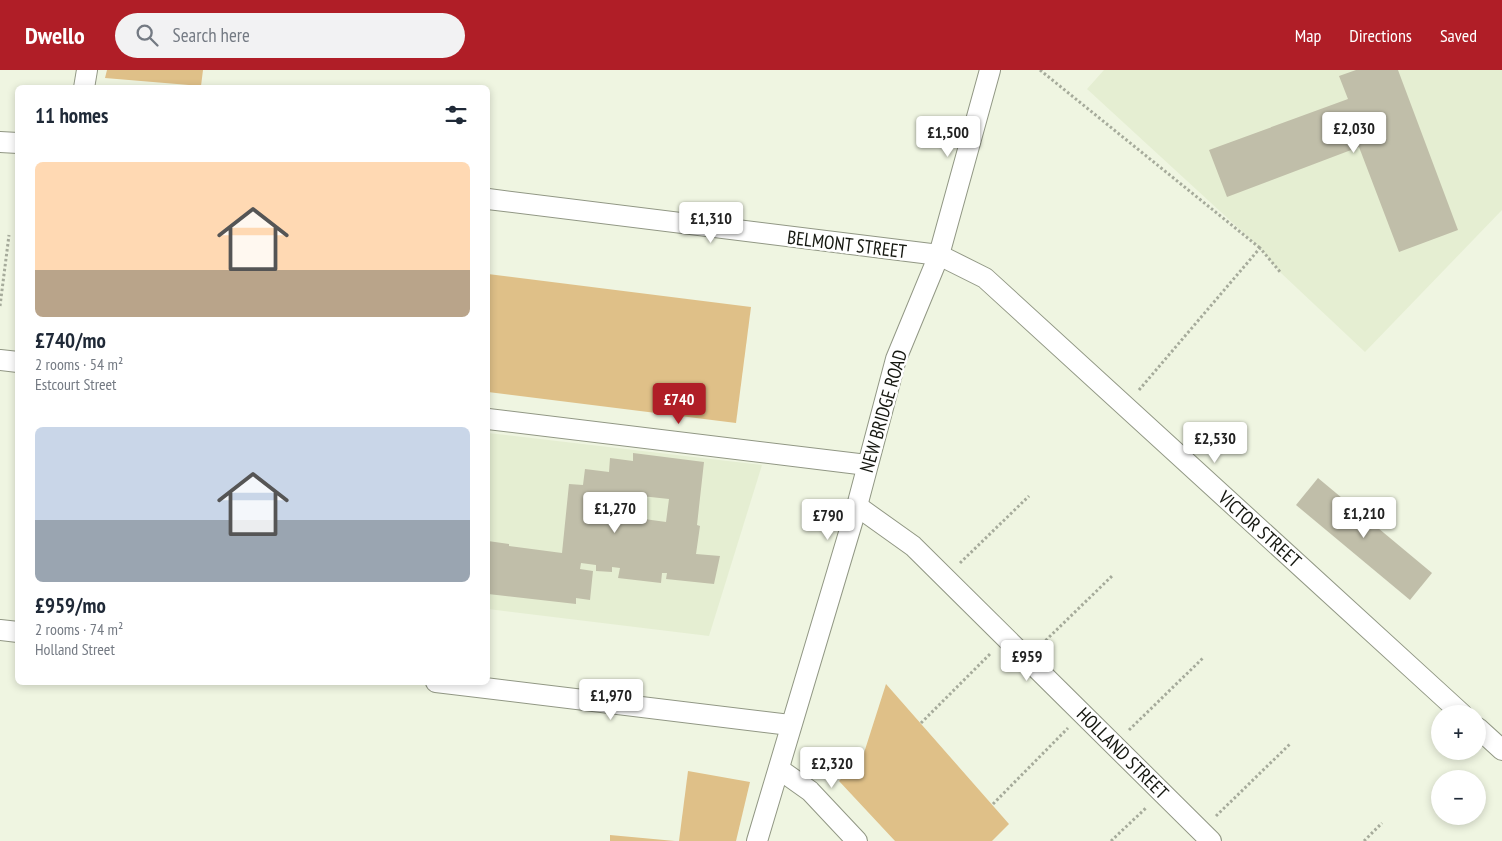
<!DOCTYPE html>
<meta charset="utf-8">
<style>
body{margin:0;font-family:"PT Sans Narrow",sans-serif;background:#f2f2f3;color:#1f2937;height:100vh;display:flex;flex-direction:column;font-size:19px;white-space:nowrap}
*{box-sizing:border-box;margin:0}
p{font-size:16px;color:#747a83}
.icon{flex:none;width:28px;height:28px;fill:none;stroke:currentColor;stroke-width:2;stroke-linecap:round;stroke-linejoin:round}
.map{position:relative;flex:1;overflow:hidden}
.panel{position:absolute;left:15px;top:15px;width:475px;height:600px;display:flex;flex-direction:column;background:#fff;border-radius:8px;box-shadow:0 2px 8px #0003}
.panel>*{flex:none}
.fabs{position:absolute;left:1431px;top:635px;display:grid;gap:10px}
.fabs a{display:grid;place-items:center;width:55px;height:55px;border-radius:50%;background:#fff;box-shadow:0 2px 8px #0003;font-size:25px}
.price{position:absolute;translate:-50% -42px;padding:0 11px;border-radius:5px;background:#fff;color:#222;font-size:16px;line-height:32px;filter:drop-shadow(0 1px 2px #0008)}
.price::after{content:'';position:absolute;left:50%;top:30px;width:15px;height:11px;margin-left:-8px;background:inherit;clip-path:polygon(0 0,100% 0,50% 100%)}
.price.current{background:#b01e27;color:#fff}
ul{padding:0;list-style:none}
li{display:grid;align-content:center;gap:10px;height:265px;padding:0 20px}
li span{display:grid;place-items:center;height:155px;border-radius:8px;color:#555}
li>.icon{margin-inline-start:auto}
span .icon{width:90px;height:90px;fill:#fffc;stroke-width:1}
li b{font-size:21px}
h2{display:flex;justify-content:space-between;align-items:center;height:60px;padding:0 20px;font-size:21px}
header{display:flex;align-items:center;gap:30px;box-sizing:border-box;height:70px;padding:0 25px;background:#b01e27;color:#fff}
header strong{font-size:24px}
nav{display:flex;gap:28px;margin-inline-start:auto;font-size:18px}
.search{width:350px;height:45px;background:#f2f2f3;display:flex;align-items:center;gap:12px;box-sizing:border-box;padding:0 18px;border-radius:28px;color:#747a83;font-size:19px}
.map>svg:first-child{display:block}
.built{fill:#e5eed2}
.green{fill:#dfc088}
.building{fill:#c0bea9;fill-rule:evenodd}
.lines{fill:none;stroke-linecap:round;stroke-linejoin:round}
.minor-casing{stroke:#919784;stroke-width:22}
.path{stroke:#a6ab9b;stroke-width:3;stroke-dasharray:2.5 2.5;stroke-linecap:butt}
.minor{stroke:#fff;stroke-width:20}
.labels{text-anchor:middle;dominant-baseline:central;stroke-width:5;stroke-linejoin:round;paint-order:stroke}
.street-label{font-size:19px;fill:#151710;stroke:#fff}
</style>
<header>
<strong>Dwello</strong>
<div class="search"><svg class="icon" aria-label="search" viewBox="0 0 24 24"><circle cx="10" cy="10" r="6"/><path d="M15 15l6 6"/></svg>Search here</div>
<nav><a>Map</a><a>Directions</a><a>Saved</a></nav>
</header>
<div class="map">
<svg width="1502" height="771" viewBox="0 0 1502 771">
<rect width="100%" height="100%" fill="#eff5e1"/>
<g class="built">
<path d="M 1104,0 L 1502,0 L 1502,140 L 1365,282 L 1281,203 L 1260,178 L 1087,19 Z"/>
<path d="M 488,363 L 762,395 L 709,566 L 488,539 Z"/>
</g>
<g class="green">
<path d="M 107,0 L 203,0 L 201,16 L 105,8 Z"/>
<path d="M 488,204 L 751,237 L 736,353 L 488,322 Z"/>
<path d="M 886,614 L 1009,754 L 992,771 L 895,771 L 839,711 L 863,686 Z"/>
<path d="M 688,701 L 750,712 L 736,771 L 679,771 Z"/>
<path d="M 610,765 L 675,771 L 610,771 Z"/>
</g>
<g class="building">
<path d="M 1356,0 L 1398,0 L 1458,160 L 1399,182 L 1359,77 L 1227,127 L 1209,80 L 1348,29 L 1339,6 Z"/>
<path d="M 633,383 L 704,392 L 697,455 L 700,456 L 696,484 L 720,486 L 714,514 L 666,509 L 667,503 L 662,503 L 661,513 L 618,508 L 620,498 L 612,497 L 612,502 L 596,501 L 596,495 L 581,493 L 580,499 L 593,501 L 590,530 L 576,528 L 576,534 L 488,524 L 488,471 L 509,474 L 509,476 L 562,483 L 569,414 L 583,415 L 585,399 L 609,402 L 610,388 L 633,391 ZM 632,425 L 669,429 L 666,452 L 630,447 Z"/>
<path d="M 1318,408 L 1432,503 L 1410,530 L 1296,435 Z"/>
</g>
<g class="lines">
<defs>
<g id="minor">
<path d="M 84,18 L 87,0"/>
<path d="M 0,72 L 18,73"/>
<path d="M 488,129 L 939,185 L 985,208 L 1462,644"/>
<path d="M 0,290 L 18,292"/>
<path d="M 488,349 L 867,395"/>
<path d="M 857,436 L 913,476 L 1211,771"/>
<path d="M 0,560 L 18,562"/>
<path d="M 436,612 L 790,655"/>
<path d="M 1478,658 L 1502,680"/>
<path d="M 779,699 L 810,721 L 857,771"/>
<path d="M 757,771 L 857,436 L 896,289 L 939,185 L 990,0"/>
</g>
</defs>
<use href="#minor" class="minor-casing"/>
<g class="path">
<path d="M 1040,0 L 1260,178"/>
<path d="M 0,236 L 9,165"/>
<path d="M 1139,320 L 1260,178 L 1281,203"/>
<path d="M 960,493 L 1029,426"/>
<path d="M 1042,574 L 1112,506"/>
<path d="M 921,653 L 991,583"/>
<path d="M 1129,660 L 1204,587"/>
<path d="M 993,734 L 1068,658"/>
<path d="M 1216,746 L 1291,673"/>
<path d="M 1111,771 L 1147,737"/>
<path d="M 1364,771 L 1382,753"/>
</g>
<use href="#minor" class="minor"/>
</g>
<g class="labels">
<g class="street-label">
<text transform="translate(847 174) rotate(7)">BELMONT STREET</text>
<text transform="translate(883 341) rotate(-74)">NEW BRIDGE ROAD</text>
<text transform="translate(1260 459) rotate(42)">VICTOR STREET</text>
<text transform="translate(1123 683) rotate(45)">HOLLAND STREET</text>
</g>
</g>
</svg>
<div class="fabs">
<a>+</a>
<a>−</a>
</div>
<b class="price" style="left:1354px;top:84px">£2,030</b>
<b class="price" style="left:948px;top:88px">£1,500</b>
<b class="price" style="left:711px;top:174px">£1,310</b>
<b class="price current" style="left:679px;top:355px">£740</b>
<b class="price" style="left:1215px;top:394px">£2,530</b>
<b class="price" style="left:615px;top:464px">£1,270</b>
<b class="price" style="left:1364px;top:469px">£1,210</b>
<b class="price" style="left:828px;top:471px">£790</b>
<b class="price" style="left:1027px;top:612px">£959</b>
<b class="price" style="left:611px;top:651px">£1,970</b>
<b class="price" style="left:832px;top:719px">£2,320</b>
<section class="panel">
<h2>11 homes<svg class="icon" aria-label="filters" viewBox="0 0 24 24"><path d="M4 7h16M4 17h16"/><circle cx="9" cy="7" r="2"/><circle cx="15" cy="17" r="2"/></svg></h2>
<ul>
<li><span style="background:linear-gradient(#ffd9b3 70%,#b9a48a 0)"><svg class="icon" aria-label="home" viewBox="0 0 24 24"><path d="M3 11l9-7 9 7M6 9v11h12V9"/></svg></span><div><b>£740/mo</b><p>2 rooms · 54 m²</p><p>Estcourt Street</p></div></li>
<li><span style="background:linear-gradient(#c9d6e8 60%,#9aa5b1 0)"><svg class="icon" aria-label="home" viewBox="0 0 24 24"><path d="M3 11l9-7 9 7M6 9v11h12V9"/></svg></span><div><b>£959/mo</b><p>2 rooms · 74 m²</p><p>Holland Street</p></div></li>
</ul>
</section>
</div>
